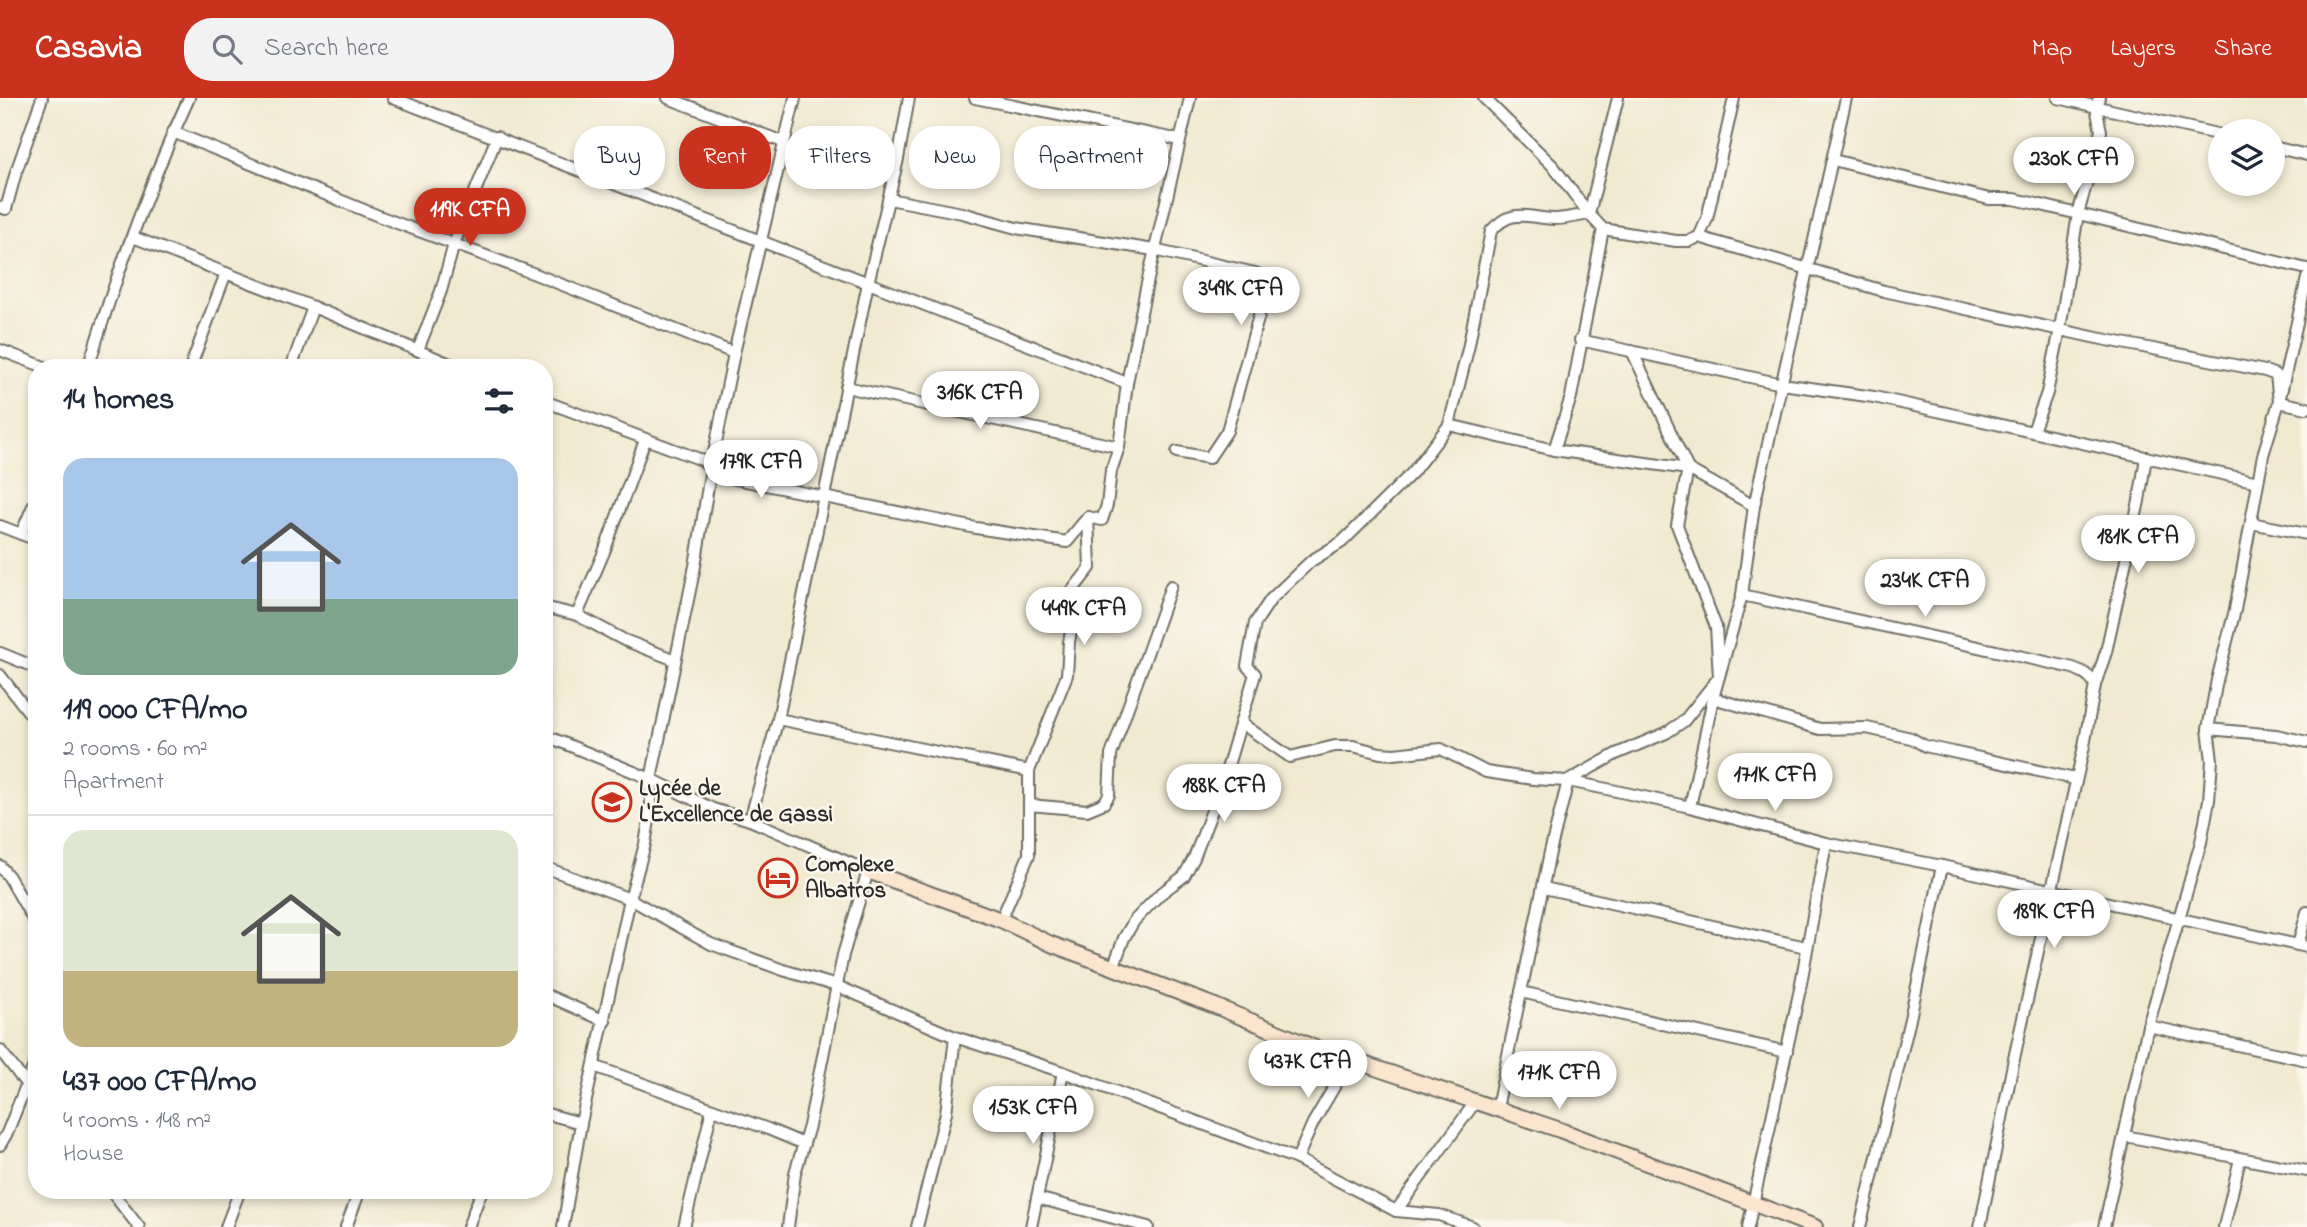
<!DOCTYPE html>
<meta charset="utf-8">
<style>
body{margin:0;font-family:"Indie Flower",sans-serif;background:#f2f2f3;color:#1f2937;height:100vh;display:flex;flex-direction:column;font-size:26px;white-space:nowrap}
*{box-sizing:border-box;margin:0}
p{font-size:23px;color:#747a83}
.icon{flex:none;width:38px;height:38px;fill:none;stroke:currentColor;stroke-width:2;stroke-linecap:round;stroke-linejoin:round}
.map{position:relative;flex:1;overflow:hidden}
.side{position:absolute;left:28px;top:261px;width:525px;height:840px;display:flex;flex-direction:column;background:#fff;border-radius:28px;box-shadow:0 4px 10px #0003}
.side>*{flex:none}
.banner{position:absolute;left:574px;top:28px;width:665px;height:63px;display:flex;gap:14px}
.controls{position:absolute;left:2208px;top:21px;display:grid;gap:14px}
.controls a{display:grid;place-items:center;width:77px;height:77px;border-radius:50%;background:#fff;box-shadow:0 4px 10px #0003;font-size:35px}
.price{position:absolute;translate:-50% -60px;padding:0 16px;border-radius:24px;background:#fff;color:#222;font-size:23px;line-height:46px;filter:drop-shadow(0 2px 4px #0008)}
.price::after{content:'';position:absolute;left:50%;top:42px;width:21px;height:16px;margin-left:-10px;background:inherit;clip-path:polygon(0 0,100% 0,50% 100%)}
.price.current{background:#c8321e;color:#fff}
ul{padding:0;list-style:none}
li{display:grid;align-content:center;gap:14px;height:371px;padding:0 35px}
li+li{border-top:2px solid #e0e1e3}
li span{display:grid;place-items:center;height:217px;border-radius:21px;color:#555}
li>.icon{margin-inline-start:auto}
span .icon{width:126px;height:126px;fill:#fffc;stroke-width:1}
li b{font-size:30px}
h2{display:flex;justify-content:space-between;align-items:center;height:84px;padding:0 35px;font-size:30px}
.tag{padding:0 24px;border-radius:28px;background:#fff;box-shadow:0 4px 10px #0003;font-size:24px;line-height:63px}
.tag.current{background:#c8321e;color:#fff}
header{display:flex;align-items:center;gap:42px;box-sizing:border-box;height:98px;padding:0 35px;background:#c8321e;color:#fff}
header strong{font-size:33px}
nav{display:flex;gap:38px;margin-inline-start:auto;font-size:24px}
.search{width:490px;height:63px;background:#f2f2f3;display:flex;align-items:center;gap:18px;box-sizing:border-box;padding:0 24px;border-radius:28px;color:#747a83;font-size:26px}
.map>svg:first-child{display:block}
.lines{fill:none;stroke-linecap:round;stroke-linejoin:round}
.street-casing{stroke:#706e65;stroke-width:14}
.secondary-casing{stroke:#706e65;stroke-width:18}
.street{stroke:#fff;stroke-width:10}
.secondary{stroke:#fce5cf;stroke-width:14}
.labels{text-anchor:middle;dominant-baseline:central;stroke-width:5;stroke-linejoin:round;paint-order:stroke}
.poi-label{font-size:23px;font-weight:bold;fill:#2b2b2b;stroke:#fbf7ec;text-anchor:start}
</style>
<header>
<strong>Casavia</strong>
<div class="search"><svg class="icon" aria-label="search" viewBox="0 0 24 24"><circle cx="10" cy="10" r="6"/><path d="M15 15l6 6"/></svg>Search here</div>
<nav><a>Map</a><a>Layers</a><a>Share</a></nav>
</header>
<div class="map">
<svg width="2307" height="1129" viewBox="0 0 2307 1129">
<rect width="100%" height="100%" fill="#fbf7ec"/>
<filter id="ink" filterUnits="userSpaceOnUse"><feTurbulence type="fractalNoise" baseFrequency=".0143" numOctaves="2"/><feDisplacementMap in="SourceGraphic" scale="14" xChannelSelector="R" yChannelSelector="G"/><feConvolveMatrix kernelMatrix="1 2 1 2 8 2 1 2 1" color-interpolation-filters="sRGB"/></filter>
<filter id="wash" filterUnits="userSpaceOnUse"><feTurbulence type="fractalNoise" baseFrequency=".00686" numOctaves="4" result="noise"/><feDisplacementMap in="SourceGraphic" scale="28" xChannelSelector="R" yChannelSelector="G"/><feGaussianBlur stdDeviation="1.57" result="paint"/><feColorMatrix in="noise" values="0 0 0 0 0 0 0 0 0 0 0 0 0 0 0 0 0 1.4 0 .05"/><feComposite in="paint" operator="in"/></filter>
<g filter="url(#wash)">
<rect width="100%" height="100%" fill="#f1ead1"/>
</g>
<g filter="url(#ink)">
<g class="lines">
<defs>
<g id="street">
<path d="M 393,0 C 638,95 882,191 1127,285"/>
<path d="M 668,0 L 783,44"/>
<path d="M 975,0 L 1180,42"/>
<path d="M 1484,0 L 1553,68 L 1589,116 L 1603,131 L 1676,143 L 1689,143 L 1699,139 L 1884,193 L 2097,240 L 2265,273 L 2276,277 L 2279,304 L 2307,310"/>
<path d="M 2058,0 L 2221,37"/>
<path d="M 173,34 L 381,119 L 535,176 L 734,255"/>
<path d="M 2273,49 L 2307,57"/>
<path d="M 1833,62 L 1989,101 L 2014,101 L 2037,106 L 2307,171"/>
<path d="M 889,101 L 962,115 L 1016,130 L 1154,152 L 1255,175 L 1269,181 L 1227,333 L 1209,360 L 1177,354"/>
<path d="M 0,109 L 6,111 L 16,74 L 42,0"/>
<path d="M 1589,116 L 1618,0"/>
<path d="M 133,139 L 313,209 L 460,270"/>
<path d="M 1699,139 L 1707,121 L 1734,0"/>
<path d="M 1580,242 L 1782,286 L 1874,299 L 2258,384"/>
<path d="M 0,252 L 47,270"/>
<path d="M 418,252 L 441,193 L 454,146 L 497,39"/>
<path d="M 88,270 C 115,181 150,84 189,0"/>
<path d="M 190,270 L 226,175"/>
<path d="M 291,270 L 313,209"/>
<path d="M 846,289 L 1119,349"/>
<path d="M 544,303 L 702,362 L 711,370 L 726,379 L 976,430 L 1067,444 L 1088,419 L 1102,422 L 1107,407 L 1111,373 L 1119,349 L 1127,285 L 1146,190 L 1190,0"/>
<path d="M 1449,327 L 1554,352 L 1688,371 L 1754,408"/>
<path d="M 2033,333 L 2047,295 L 2060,231 L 2078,116 L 2101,33 L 2096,9 L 2099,0"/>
<path d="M 1554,352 L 1571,299 L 1603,131"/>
<path d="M 2251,425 L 2307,436"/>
<path d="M 0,428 L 37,442"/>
<path d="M 21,436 L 37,399"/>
<path d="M 1742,497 L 2073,570 C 2083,574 2090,577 2095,587 L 2084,648 L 2015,956 L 1980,1129"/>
<path d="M 544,509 L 577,517 L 624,542 L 675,562"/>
<path d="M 577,517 L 604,454 L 645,342"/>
<path d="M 0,555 L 37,570"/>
<path d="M 0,577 L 37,625"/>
<path d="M 2095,587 L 2106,554 L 2139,403 L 2146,359"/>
<path d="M 1713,600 L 1820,631 L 1867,630 L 1911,640 L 1925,648 L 2075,681"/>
<path d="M 778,621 L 1029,673"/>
<path d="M 1241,625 L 1290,659 L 1335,648 L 1353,648 L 1380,655 L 1394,656 L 1441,651 L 1486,674 L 1533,681 L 1568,683 L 1607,691 L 1690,709 L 1826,745 L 1942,768 L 2307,849"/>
<path d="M 2208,631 L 2276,637 L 2307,644"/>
<path d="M 544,637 L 651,681 L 713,711 L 750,722 L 868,773 L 843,857 L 809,1028 L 795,1075 L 788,1129"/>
<path d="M 1029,707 L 1087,712 L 1104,705 L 1109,697 L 1111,657 L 1171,488"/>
<path d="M 1690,709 L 1713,600 L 1742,497 L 1754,408 L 1846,0"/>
<path d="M 750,722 L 778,621 L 868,185 L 898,61 L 909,0"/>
<path d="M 0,768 L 9,779 L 37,828"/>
<path d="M 544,769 L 630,801 L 711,846 L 783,872 L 837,888 L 955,939 L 1063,974 L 1297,1061 L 1396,1113 L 1439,1117 L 1473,1129"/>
<path d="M 1544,790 L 1806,849"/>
<path d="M 1001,822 L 1029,757 L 1029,673 L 1067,577 L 1069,544 L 1074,518 L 1072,493 L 1090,470 L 1088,419"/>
<path d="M 2298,847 L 2307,814"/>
<path d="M 1113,870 L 1124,840 L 1134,823 L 1159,797 L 1184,778 L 1194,760 L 1224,681 L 1255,576 L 1247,568 L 1255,525 L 1271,501 L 1311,463 L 1342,444 L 1412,375 L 1449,327 L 1468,251 L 1491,133 C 1512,109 1528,120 1554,121 C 1565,121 1578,118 1589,116"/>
<path d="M 1521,894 L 1787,954"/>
<path d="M 544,896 L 605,923"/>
<path d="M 2148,928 L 2307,962"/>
<path d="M 0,952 L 37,1000"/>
<path d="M 594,968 L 768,1031 L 804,1046"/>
<path d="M 1497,1010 L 1550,754 L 1568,683 L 1616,656 L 1666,635 L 1684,623 L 1719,579 L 1716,529 L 1677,427 L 1688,371 L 1632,253"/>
<path d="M 544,1015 L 581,1025"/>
<path d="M 2125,1038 L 2307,1073"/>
<path d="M 0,1047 L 7,1035 L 37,960"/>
<path d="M 1297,1061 L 1313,1025 L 1351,960"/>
<path d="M 110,1092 L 139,1129"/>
<path d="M 1037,1100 L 1148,1129"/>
<path d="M 1396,1113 L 1476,1003"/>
<path d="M 226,1129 L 240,1092"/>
<path d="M 346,1129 L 360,1092"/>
<path d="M 468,1129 L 482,1092"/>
<path d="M 563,1129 L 581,1025 L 630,801 L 645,746 L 651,711 L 651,681 L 695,468 L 711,370 L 734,255 L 795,0"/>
<path d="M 684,1129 L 712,1011"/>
<path d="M 917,1129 L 946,1015 L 955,939"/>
<path d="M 1031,1129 L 1063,974"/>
<path d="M 1748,1129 L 1800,891 L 1826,745"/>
<path d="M 1860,1129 L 1910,921 L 1942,768"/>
<path d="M 2104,1129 L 2148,928 L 2201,744 L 2209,702 L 2212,662 L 2208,631 L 2217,582 L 2235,512 L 2263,357 L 2279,304 L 2307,180"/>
<path d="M 2224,1129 L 2240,1061"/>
</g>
<path id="secondary" d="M 868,773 L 1001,822 L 1051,846 L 1215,908 L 1313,949 L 1560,1032 L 1815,1129"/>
</defs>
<use href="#street" class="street-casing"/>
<use href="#secondary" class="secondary-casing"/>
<use href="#street" class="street"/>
<use href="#secondary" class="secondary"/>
</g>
</g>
<defs>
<symbol id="school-ring" viewBox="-11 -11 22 22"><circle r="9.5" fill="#fbf7ec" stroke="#c8321e" stroke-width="1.5"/><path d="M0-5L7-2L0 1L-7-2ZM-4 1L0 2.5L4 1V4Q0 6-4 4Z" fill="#c8321e"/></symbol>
<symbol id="hotel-ring" viewBox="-11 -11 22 22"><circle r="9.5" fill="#fbf7ec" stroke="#c8321e" stroke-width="1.5"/><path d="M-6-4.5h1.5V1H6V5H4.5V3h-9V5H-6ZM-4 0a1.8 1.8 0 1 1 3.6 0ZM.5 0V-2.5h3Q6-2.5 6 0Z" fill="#c8321e"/></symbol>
</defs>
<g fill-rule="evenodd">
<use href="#school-ring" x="590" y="682" width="44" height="44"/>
<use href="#hotel-ring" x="756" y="758" width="44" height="44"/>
</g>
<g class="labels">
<g class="poi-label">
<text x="639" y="691">Lycée de<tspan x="639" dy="26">L'Excellence de Gassi</tspan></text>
<text x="805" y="767">Complexe<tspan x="805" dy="26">Albatros</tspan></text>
</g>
</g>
</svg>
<div class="controls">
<a><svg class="icon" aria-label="layers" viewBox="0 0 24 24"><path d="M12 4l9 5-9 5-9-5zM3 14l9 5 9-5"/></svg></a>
</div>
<b class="price" style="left:2074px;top:99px">230K CFA</b>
<b class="price current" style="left:470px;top:150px">119K CFA</b>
<b class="price" style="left:1241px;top:229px">349K CFA</b>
<b class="price" style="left:980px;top:333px">316K CFA</b>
<b class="price" style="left:761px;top:402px">179K CFA</b>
<b class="price" style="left:2138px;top:477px">181K CFA</b>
<b class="price" style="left:1925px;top:521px">234K CFA</b>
<b class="price" style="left:1084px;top:549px">449K CFA</b>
<b class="price" style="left:1775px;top:715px">171K CFA</b>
<b class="price" style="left:1224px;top:726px">188K CFA</b>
<b class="price" style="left:2054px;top:852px">189K CFA</b>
<b class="price" style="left:1308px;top:1002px">437K CFA</b>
<b class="price" style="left:1559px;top:1013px">171K CFA</b>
<b class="price" style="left:1033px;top:1048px">153K CFA</b>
<div class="banner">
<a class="tag">Buy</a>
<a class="tag current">Rent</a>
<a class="tag">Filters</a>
<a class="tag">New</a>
<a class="tag">Apartment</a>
</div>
<section class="side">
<h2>14 homes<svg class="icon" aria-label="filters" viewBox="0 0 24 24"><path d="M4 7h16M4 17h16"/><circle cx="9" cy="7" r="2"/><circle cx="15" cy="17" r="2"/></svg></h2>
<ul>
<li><span style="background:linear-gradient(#a9c7e8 65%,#7fa58c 0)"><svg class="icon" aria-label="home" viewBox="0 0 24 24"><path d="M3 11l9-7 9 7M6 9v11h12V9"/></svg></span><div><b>119 000 CFA/mo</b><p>2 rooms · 60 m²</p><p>Apartment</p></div></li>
<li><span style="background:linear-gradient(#dfe7d0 65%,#c2b280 0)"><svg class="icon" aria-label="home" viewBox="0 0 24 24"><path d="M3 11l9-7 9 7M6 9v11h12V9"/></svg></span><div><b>437 000 CFA/mo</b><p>4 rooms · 148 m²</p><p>House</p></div></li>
</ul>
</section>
</div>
